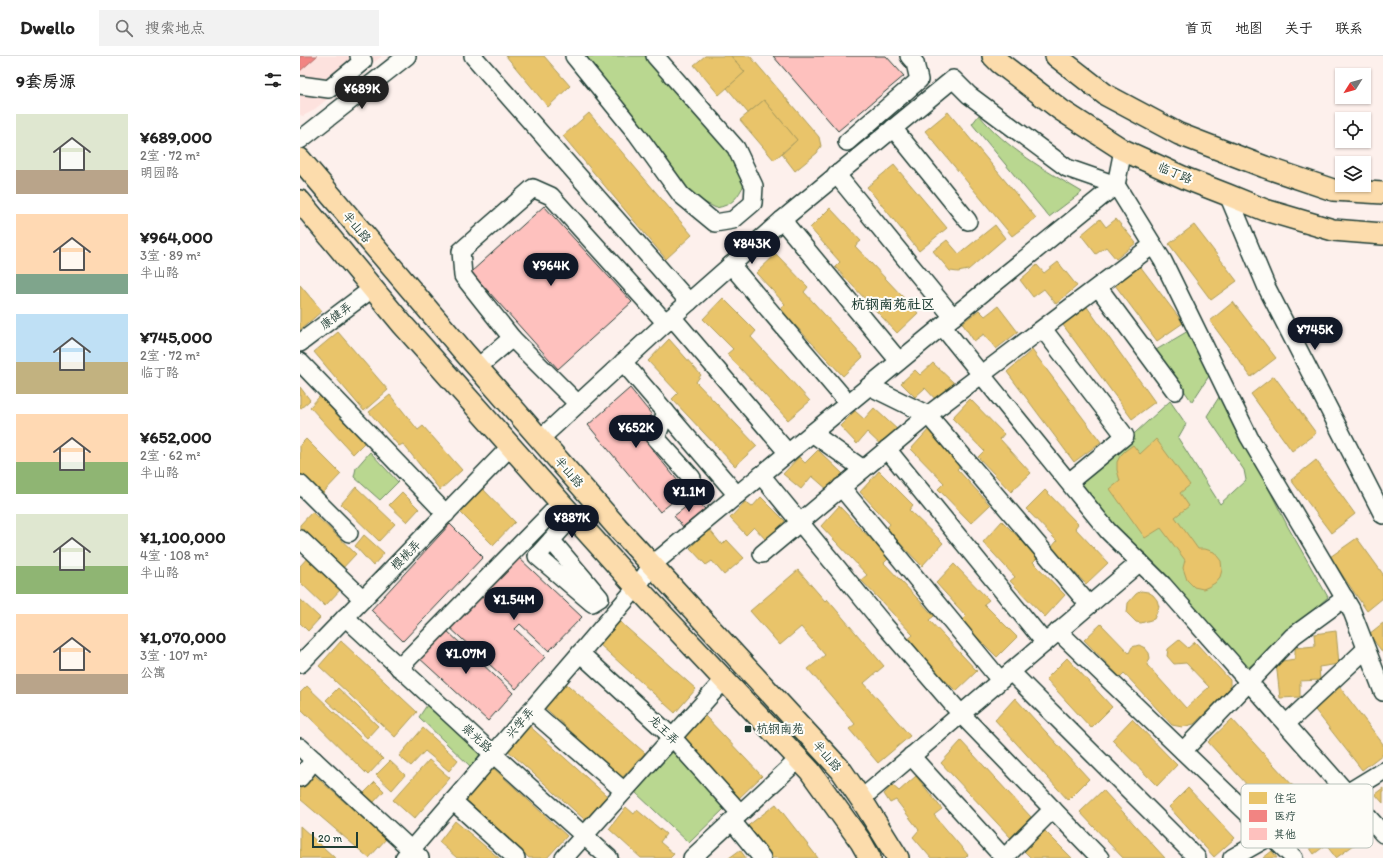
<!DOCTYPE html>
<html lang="zh">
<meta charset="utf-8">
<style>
body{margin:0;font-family:Itim,"LXGW WenKai TC",sans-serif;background:#f2f2f2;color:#222;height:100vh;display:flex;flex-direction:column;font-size:15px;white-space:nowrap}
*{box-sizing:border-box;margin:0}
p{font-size:13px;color:#767676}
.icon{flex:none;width:22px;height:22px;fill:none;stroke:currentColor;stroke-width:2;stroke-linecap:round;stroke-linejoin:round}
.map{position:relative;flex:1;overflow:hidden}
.details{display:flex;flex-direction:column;background:#fff;width:300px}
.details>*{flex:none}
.needle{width:26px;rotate:233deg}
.tools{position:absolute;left:1035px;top:12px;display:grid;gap:8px}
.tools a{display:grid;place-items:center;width:36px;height:36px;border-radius:0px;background:#fff;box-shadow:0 1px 3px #0004;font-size:20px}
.scale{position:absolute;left:12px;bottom:10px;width:46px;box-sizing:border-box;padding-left:4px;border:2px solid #1f3d34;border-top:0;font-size:11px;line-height:14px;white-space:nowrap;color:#1f3d34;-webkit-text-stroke:3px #fdfcf7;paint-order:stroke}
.price{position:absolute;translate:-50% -34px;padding:0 9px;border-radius:14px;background:#111827;color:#fff;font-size:13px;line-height:26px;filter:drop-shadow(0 1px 2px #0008)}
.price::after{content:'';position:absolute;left:50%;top:24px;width:12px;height:9px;margin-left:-6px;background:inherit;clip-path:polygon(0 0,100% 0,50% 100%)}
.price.selected{background:#222;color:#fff}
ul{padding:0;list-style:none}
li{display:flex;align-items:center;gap:12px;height:100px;padding:0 16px}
li span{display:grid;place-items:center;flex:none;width:112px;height:80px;border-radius:0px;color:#555}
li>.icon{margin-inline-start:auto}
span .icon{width:48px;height:48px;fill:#fffc;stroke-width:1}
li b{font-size:17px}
h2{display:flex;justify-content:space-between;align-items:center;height:48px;padding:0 16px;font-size:17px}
header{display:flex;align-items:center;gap:24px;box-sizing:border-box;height:56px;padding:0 20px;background:#fff;border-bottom:1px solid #e0e0e0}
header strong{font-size:19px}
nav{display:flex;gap:22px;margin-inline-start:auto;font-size:14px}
.search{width:280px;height:36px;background:#f2f2f2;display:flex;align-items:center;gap:10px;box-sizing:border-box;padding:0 14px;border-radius:0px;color:#767676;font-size:15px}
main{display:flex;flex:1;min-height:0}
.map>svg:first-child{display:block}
.built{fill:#fde2de}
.green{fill:#b9d790;stroke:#6c8a62}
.homes{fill:#e9c46a;stroke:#ac9c5a}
.health{fill:#f28482;stroke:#b36f6b}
.building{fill:#fec1be;stroke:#1f3d34}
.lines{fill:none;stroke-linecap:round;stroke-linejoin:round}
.minor-casing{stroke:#1f3d34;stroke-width:20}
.major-casing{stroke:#1f3d34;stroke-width:24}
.minor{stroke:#fdfcf7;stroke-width:17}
.major{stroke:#fcdcac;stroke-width:21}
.poi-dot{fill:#1f3d34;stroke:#fdfcf7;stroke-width:1.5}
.labels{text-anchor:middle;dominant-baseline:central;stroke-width:4;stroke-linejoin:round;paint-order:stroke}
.street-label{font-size:12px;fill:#1f3d34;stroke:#fdfcf7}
.poi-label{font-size:12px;fill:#1f3d34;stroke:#fdfcf7;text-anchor:start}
.quarter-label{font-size:14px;font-weight:bold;fill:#1f3d34;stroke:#fdfcf7}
.key{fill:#fdfcf7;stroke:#bac3bc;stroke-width:1}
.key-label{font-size:11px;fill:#1f3d34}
</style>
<header>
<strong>Dwello</strong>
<div class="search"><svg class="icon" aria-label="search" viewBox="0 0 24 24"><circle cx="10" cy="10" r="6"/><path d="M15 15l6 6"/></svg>搜索地点</div>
<nav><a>首页</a><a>地图</a><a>关于</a><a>联系</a></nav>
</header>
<main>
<section class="details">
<h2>9套房源<svg class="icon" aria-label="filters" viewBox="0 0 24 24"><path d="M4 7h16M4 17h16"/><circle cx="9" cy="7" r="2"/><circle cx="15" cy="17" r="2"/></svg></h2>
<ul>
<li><span style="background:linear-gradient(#dfe7d0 70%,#b9a48a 0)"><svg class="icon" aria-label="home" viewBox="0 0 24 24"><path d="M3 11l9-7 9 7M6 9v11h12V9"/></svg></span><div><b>¥689,000</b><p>2室 · 72 m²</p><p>明园路</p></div></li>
<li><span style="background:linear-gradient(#ffd9b3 75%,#7fa58c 0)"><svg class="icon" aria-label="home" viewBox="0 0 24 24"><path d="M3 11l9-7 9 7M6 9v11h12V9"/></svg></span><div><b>¥964,000</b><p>3室 · 89 m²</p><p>半山路</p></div></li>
<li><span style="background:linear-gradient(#bfe0f5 60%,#c2b280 0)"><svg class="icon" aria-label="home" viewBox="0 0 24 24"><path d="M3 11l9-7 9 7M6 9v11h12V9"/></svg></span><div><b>¥745,000</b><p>2室 · 72 m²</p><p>临丁路</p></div></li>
<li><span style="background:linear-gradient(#ffd9b3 60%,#8fb573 0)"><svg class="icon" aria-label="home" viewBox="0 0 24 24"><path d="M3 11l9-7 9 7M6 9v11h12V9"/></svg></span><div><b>¥652,000</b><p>2室 · 62 m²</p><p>半山路</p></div></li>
<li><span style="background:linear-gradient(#dfe7d0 65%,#8fb573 0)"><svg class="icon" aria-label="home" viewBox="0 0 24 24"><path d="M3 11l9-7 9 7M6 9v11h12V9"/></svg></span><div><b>¥1,100,000</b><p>4室 · 108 m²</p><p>半山路</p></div></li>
<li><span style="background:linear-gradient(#ffd9b3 75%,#b9a48a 0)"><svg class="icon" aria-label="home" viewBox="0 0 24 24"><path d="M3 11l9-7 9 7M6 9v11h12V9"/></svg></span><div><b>¥1,070,000</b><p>3室 · 107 m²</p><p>公寓</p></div></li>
</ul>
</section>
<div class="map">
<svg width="1083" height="802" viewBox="0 0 1083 802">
<rect width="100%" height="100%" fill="#fdf0ec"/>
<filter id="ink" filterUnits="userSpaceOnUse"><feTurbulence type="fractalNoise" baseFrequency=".025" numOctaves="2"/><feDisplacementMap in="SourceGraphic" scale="8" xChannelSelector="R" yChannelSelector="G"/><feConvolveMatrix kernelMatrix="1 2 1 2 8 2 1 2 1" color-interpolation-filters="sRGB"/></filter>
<g filter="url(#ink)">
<path class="built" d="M 0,0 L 82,0 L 11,56 L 3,60 L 0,59 Z"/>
<g class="green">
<path d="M 284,0 L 347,0 L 427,95 L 445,127 C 437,142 433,149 416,152 L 400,144 L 388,132 L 348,77 Z"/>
<path d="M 679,59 C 707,93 745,114 782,136 L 749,161 L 672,68 Z"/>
<path d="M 888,275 L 909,320 L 892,346 L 856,294 Z"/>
<path d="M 921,338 L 988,471 L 1028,541 L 948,612 L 849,501 L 815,471 L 780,427 L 870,345 L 886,368 L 878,382 L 920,448 L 946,424 L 944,414 L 907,360 Z"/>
<path d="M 70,396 L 98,426 L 80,444 L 54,421 L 56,412 Z"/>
<path d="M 127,649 L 180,698 L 171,711 L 119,661 Z"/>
<path d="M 373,696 L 426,751 L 389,787 L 335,736 Z"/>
</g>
<g class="homes">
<path d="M 206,0 L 244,0 L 270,30 L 248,51 Z"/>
<path d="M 405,0 L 431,0 L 445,16 L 419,39 L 394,9 Z"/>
<path d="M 431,0 L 450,0 L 519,81 L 521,90 L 517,97 L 495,115 L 482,98 L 497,84 L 464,44 L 448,57 L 427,32 L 445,16 Z"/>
<path d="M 464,44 L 497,84 L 474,104 L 440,64 Z"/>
<path d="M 648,56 L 736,162 L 712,180 L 625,75 Z"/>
<path d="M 289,57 L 392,179 L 366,203 L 263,80 Z"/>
<path d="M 594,109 L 647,172 L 619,195 L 567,131 Z"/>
<path d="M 530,152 L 561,185 L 555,190 L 618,257 L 597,277 L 535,211 L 540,206 L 510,172 Z"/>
<path d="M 800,163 L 806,171 L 816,163 L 836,187 L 816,203 L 806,191 L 796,198 L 781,179 Z"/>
<path d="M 695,169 L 705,182 L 668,214 L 658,216 L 650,215 L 633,195 L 647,184 L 659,198 Z"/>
<path d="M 894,169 L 937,225 L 911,244 L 869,188 Z"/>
<path d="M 476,198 L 508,231 L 504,236 L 563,301 L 543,320 L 480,253 L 485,248 L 456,217 Z"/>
<path d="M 758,206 L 777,230 L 756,248 L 744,233 L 733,241 L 720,224 L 737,209 L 744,217 Z"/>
<path d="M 840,210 L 883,267 L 857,285 L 815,229 Z"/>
<path d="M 0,229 L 22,255 L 0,274 Z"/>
<path d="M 423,242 L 456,275 L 451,281 L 510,345 L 488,364 L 427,298 L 433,293 L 403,263 Z"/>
<path d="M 933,246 L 976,302 L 951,321 L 910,265 Z"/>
<path d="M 698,250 L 718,276 L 696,293 L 684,278 L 674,285 L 662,267 L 679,254 L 685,260 Z"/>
<path d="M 787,251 L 855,346 L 832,363 L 763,269 Z"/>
<path d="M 38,276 L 88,334 L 64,355 L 14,296 Z"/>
<path d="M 369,283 L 401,319 L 396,326 L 457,390 L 435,410 L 372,343 L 378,337 L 348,305 Z"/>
<path d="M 732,294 L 801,386 L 774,406 L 707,316 Z"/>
<path d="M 633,307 L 656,329 L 638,346 L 625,332 L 615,341 L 601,327 L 615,314 L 620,319 Z"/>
<path d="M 974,320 L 1016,377 L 992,395 L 951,338 Z"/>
<path d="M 0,331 L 10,344 L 0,353 Z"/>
<path d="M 90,339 L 118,374 L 123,370 L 162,414 L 140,434 L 103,388 L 99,390 L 69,356 Z"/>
<path d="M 20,340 L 65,386 L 53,398 L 10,351 Z"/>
<path d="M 670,343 L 704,378 L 700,383 L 731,417 L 711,436 L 678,401 L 684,395 L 652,362 Z"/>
<path d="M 574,352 L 599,375 L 583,391 L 567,376 L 557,388 L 540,370 L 555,355 L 564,363 Z"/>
<path d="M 630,372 L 663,407 L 657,413 L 690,449 L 671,467 L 638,433 L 644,427 L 611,393 Z"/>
<path d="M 6,383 L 41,418 L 22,438 L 0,417 L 0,389 Z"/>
<path d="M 856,383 L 890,429 L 880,437 L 889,450 L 875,461 L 898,493 L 905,493 L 914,496 L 921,505 L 922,514 L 920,521 L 915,527 L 908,531 L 903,533 L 894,531 L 887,524 L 883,512 L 885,504 L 861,472 L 845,482 L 810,433 L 820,425 L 817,414 L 817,406 L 820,400 L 825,395 L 833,389 L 840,398 Z"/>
<path d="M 518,394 L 543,418 L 528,434 L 512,420 L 501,433 L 483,418 L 499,401 L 505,407 Z"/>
<path d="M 1016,404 L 1055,458 L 1031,477 L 991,424 Z"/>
<path d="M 579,415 L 613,449 L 609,454 L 643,487 L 622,510 L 586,473 L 590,468 L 560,436 Z"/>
<path d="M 180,430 L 215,466 L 193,489 L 158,454 Z"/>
<path d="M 56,431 L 95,468 L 79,485 L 41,448 Z"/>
<path d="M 745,434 L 778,468 L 775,472 L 808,507 L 786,528 L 751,492 L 757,485 L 726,453 Z"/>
<path d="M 102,436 L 119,453 L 107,466 L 89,449 Z"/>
<path d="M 461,441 L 485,465 L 467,485 L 454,471 L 446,479 L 430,462 L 445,446 L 452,451 Z"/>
<path d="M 539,450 L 589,502 L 584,507 L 634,560 L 629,564 L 677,615 L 656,635 L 606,585 L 613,579 L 561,524 L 567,519 L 521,470 Z"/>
<path d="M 12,456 L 56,498 L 40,515 L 0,474 L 0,469 Z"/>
<path d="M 702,465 L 738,501 L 733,506 L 765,539 L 745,561 L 710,525 L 715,521 L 683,486 Z"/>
<path d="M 409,473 L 422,489 L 427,484 L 444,502 L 424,519 L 412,505 L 406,509 L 390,492 Z"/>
<path d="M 64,479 L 84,497 L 73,510 L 55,490 Z"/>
<path d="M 1057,482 L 1083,518 L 1083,542 L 1067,555 L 1030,501 Z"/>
<path d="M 9,500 L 42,532 L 25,550 L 0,526 L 0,510 Z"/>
<path d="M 654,508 L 689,544 L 684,548 L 717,581 L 697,601 L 661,565 L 666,560 L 636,527 Z"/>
<path d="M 498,514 L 525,545 L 527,543 L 584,610 L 564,627 L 610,680 L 578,707 L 549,673 L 555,668 L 508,613 L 525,599 L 501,571 L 480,589 L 450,555 Z"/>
<path d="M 841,535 L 848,536 L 853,539 L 857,544 L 859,551 L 854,563 L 841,567 L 836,566 L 827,557 L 828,547 L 836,538 Z"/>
<path d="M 0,543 L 20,562 L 8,575 L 0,567 Z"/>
<path d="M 319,565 L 396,633 L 375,657 L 299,588 Z"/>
<path d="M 1083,567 L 1083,597 L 1069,578 Z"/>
<path d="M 801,568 L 829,597 L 832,591 L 839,589 L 845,592 L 849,597 L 850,602 L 847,609 L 886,652 L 909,631 L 886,607 L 874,608 L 867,600 L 868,593 L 879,584 L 888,592 L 895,586 L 930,624 L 930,632 L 894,668 L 882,671 L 872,669 L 824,617 L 820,621 L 784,584 Z"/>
<path d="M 1036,575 L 1039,608 L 1019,611 L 1020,624 L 1000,625 L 1000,641 L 980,642 L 976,606 L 995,603 L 995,592 L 1015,590 L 1014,578 Z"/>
<path d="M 41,585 L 117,656 L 95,681 L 19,610 Z"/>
<path d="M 767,602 L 812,651 L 791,672 L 746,623 Z"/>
<path d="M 261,623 L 345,697 L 322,722 L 241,648 Z"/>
<path d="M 7,630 L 83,703 L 68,719 L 0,652 L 0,637 Z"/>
<path d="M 1039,630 L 1083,688 L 1083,698 L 1062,714 L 1012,650 Z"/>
<path d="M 38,632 L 78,670 L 67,682 L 26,644 Z"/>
<path d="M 715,642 L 789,723 L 768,744 L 695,664 Z"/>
<path d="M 405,660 L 462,720 L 437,744 L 380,683 Z"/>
<path d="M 832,663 L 877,709 L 857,730 L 812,684 Z"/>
<path d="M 932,663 L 1005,743 L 981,766 L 908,686 Z"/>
<path d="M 225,666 L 307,740 L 285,764 L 204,691 Z"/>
<path d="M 123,672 L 158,704 L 149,715 L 125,695 L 111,710 L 99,700 Z"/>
<path d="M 661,685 L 731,761 L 711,782 L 641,707 Z"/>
<path d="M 129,704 L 150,722 L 114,763 L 93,744 Z"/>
<path d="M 90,705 L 105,719 L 92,734 L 76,719 Z"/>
<path d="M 190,709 L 267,780 L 247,802 L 229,802 L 162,741 Z"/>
<path d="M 13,718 L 86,783 L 69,802 L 0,743 L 0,732 Z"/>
<path d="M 616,720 L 642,753 L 634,759 L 668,799 L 665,802 L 631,802 L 613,781 L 619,774 L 596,744 L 590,747 L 584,738 L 592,729 L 599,735 Z"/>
<path d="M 75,726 L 84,735 L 73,747 L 63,738 Z"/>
<path d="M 888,732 L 935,782 L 914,801 L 869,751 Z"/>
<path d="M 1083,732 L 1083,747 L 1075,738 Z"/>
<path d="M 803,734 L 865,802 L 823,802 L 780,756 Z"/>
<path d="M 476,748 L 518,802 L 468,802 L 445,772 Z"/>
<path d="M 326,751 L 334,758 L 337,754 L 366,778 L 360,786 L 374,798 L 370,802 L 341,802 L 309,773 Z"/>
<path d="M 1038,760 L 1058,786 L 1036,802 L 1026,789 L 1014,798 L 1000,778 L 1019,762 L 1025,770 Z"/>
<path d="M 155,765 L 199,802 L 157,802 L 139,786 Z"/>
<path d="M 0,770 L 35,802 L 0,802 Z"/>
<path d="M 745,775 L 772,802 L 731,802 L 724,795 Z"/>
<path d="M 440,794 L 446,802 L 429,802 Z"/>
<path d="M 972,795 L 977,802 L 963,802 Z"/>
</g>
<path class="health" d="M 0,0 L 17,0 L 0,15 Z"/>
<g class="building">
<path d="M 473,0 L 586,0 L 604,20 L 538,75 Z"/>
<path d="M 244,150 L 332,246 L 258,313 L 171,216 Z"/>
<path d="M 330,332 L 352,359 L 335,372 L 386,435 L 360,456 L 288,369 Z"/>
<path d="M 396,443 L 405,453 L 383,471 L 374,460 Z"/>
<path d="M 150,468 L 183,501 L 103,585 L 71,554 Z"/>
<path d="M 218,501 L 282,561 L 249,595 L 220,568 L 215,573 L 245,601 L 216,633 L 147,569 L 183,526 L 190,531 Z"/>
<path d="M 144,572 L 213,637 L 188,665 L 118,601 Z"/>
</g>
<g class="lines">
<defs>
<g id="minor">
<path d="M 173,0 L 389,246"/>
<path d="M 274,0 L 337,78 L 381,139 L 415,167 L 433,164 L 453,147 L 454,130 L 436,92 L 355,0"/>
<path d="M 0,29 L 29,33 L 63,5 L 59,0"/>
<path d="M 593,72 L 668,165"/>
<path d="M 0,84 L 107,0"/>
<path d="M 547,86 L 619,24 L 615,7 L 609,0"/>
<path d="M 536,118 L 653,261"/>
<path d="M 928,139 L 967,232 L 1083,459"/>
<path d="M 482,164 L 599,305"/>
<path d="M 431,209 L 548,347"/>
<path d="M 798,231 L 875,335"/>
<path d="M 372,261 L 488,397"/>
<path d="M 642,270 L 808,475 L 863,529 L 1083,778"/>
<path d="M 743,273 L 825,380 L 769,426"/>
<path d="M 212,282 L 163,220 L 161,195 L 233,132 L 251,140 L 366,267"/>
<path d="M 0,287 L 73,232"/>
<path d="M 0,306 L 146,458"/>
<path d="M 323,306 L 437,439"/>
<path d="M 178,311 L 212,282 L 278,348"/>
<path d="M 569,330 L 628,359 L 789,549"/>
<path d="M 366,356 L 356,382 L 392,422"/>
<path d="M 512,377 L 563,413"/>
<path d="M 240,383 L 372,261 L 482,164 L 653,23 L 669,39 L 767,112 L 816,129 L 863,205 L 949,381 L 1051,553 L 1083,636"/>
<path d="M 587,393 L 745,587"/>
<path d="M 461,419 L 585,570 L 661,658 L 800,802"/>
<path d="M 0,428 L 49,477"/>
<path d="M 541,431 L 700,624"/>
<path d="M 0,483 L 63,543"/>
<path d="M 251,484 L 300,542 L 292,547 L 237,500 L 273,460"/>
<path d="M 462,498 L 628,359 L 853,189"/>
<path d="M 45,561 L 193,698 L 309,802"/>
<path d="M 758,575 L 994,802"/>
<path d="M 280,597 L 372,681 L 440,757"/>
<path d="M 0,608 L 211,390"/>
<path d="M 99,612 L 261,447"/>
<path d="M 711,616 L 897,802"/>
<path d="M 231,654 L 324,735"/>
<path d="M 986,668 L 1066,593"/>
<path d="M 0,691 L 120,802"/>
<path d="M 883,695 L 993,580 L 1045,542"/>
<path d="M 611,700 L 704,802"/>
<path d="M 0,722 L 14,704"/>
<path d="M 561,743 L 840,506"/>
<path d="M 153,745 L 216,802"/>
<path d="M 432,765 L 462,802"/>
<path d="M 104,802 L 337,531 L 352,509 L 653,261 L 816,129 L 823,94"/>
<path d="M 264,802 L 424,624"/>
<path d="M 392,802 L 499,703"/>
<path d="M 704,802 L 753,753"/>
<path d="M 932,802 L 1047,737 L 1083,715"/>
</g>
<g id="major">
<path d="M 693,0 L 700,7 L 761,54 L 823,94 L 887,123 L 928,139 L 965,154 L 1033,174 L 1083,178"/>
<path d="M 756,0 L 806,39 L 879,78 L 965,111 L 1033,134 L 1083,137"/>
<path d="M 0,103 L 164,296 L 317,471 L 541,714 L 565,749 L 598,802"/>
<path d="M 0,145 L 103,269 L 261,447 L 332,526 L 510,715 L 561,786 L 570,802"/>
</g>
</defs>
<use href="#minor" class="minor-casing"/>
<use href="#major" class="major-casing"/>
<use href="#minor" class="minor"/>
<use href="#major" class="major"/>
</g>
</g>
<rect class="poi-dot" x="444" y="669" width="8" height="8" rx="2"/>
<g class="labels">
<g class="street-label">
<text transform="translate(875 117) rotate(23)">临丁路</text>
<text transform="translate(57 171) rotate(50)">半山路</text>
<text transform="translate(36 260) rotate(-37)">康健弄</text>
<text transform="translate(269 416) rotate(49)">半山路</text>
<text transform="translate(106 499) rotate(-46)">樱桃弄</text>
<text transform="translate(220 667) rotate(-49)">兴学弄</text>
<text transform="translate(364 674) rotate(44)">龙王弄</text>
<text transform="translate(177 682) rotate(43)">崇光路</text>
<text transform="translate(527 700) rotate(49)">半山路</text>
</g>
<g class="poi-label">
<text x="456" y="673">杭钢南苑</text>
</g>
<g class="quarter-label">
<text x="593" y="248">杭钢南苑社区</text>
</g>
</g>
<rect x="941" y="728" width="132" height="64" rx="6" class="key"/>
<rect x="949" y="736" width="18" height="12" fill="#e9c46a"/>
<rect x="949" y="754" width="18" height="12" fill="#f28482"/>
<rect x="949" y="772" width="18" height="12" fill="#fec1be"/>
<g class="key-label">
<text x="974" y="746">住宅</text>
<text x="974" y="764">医疗</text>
<text x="974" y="782">其他</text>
</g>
</svg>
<div class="tools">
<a><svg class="needle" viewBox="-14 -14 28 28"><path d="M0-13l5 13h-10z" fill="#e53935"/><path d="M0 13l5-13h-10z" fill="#767676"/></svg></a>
<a><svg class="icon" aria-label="locate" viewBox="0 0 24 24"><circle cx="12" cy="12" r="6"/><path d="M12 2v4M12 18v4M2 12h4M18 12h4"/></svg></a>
<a><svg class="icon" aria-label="layers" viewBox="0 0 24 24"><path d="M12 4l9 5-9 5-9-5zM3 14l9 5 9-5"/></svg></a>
</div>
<div class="scale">20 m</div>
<b class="price selected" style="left:62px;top:54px">¥689K</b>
<b class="price" style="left:452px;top:209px">¥843K</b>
<b class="price" style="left:251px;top:231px">¥964K</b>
<b class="price" style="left:1015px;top:295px">¥745K</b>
<b class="price" style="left:336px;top:393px">¥652K</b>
<b class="price" style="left:389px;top:457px">¥1.1M</b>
<b class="price" style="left:272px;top:483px">¥887K</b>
<b class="price" style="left:214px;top:565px">¥1.54M</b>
<b class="price" style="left:166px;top:619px">¥1.07M</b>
</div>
</main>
